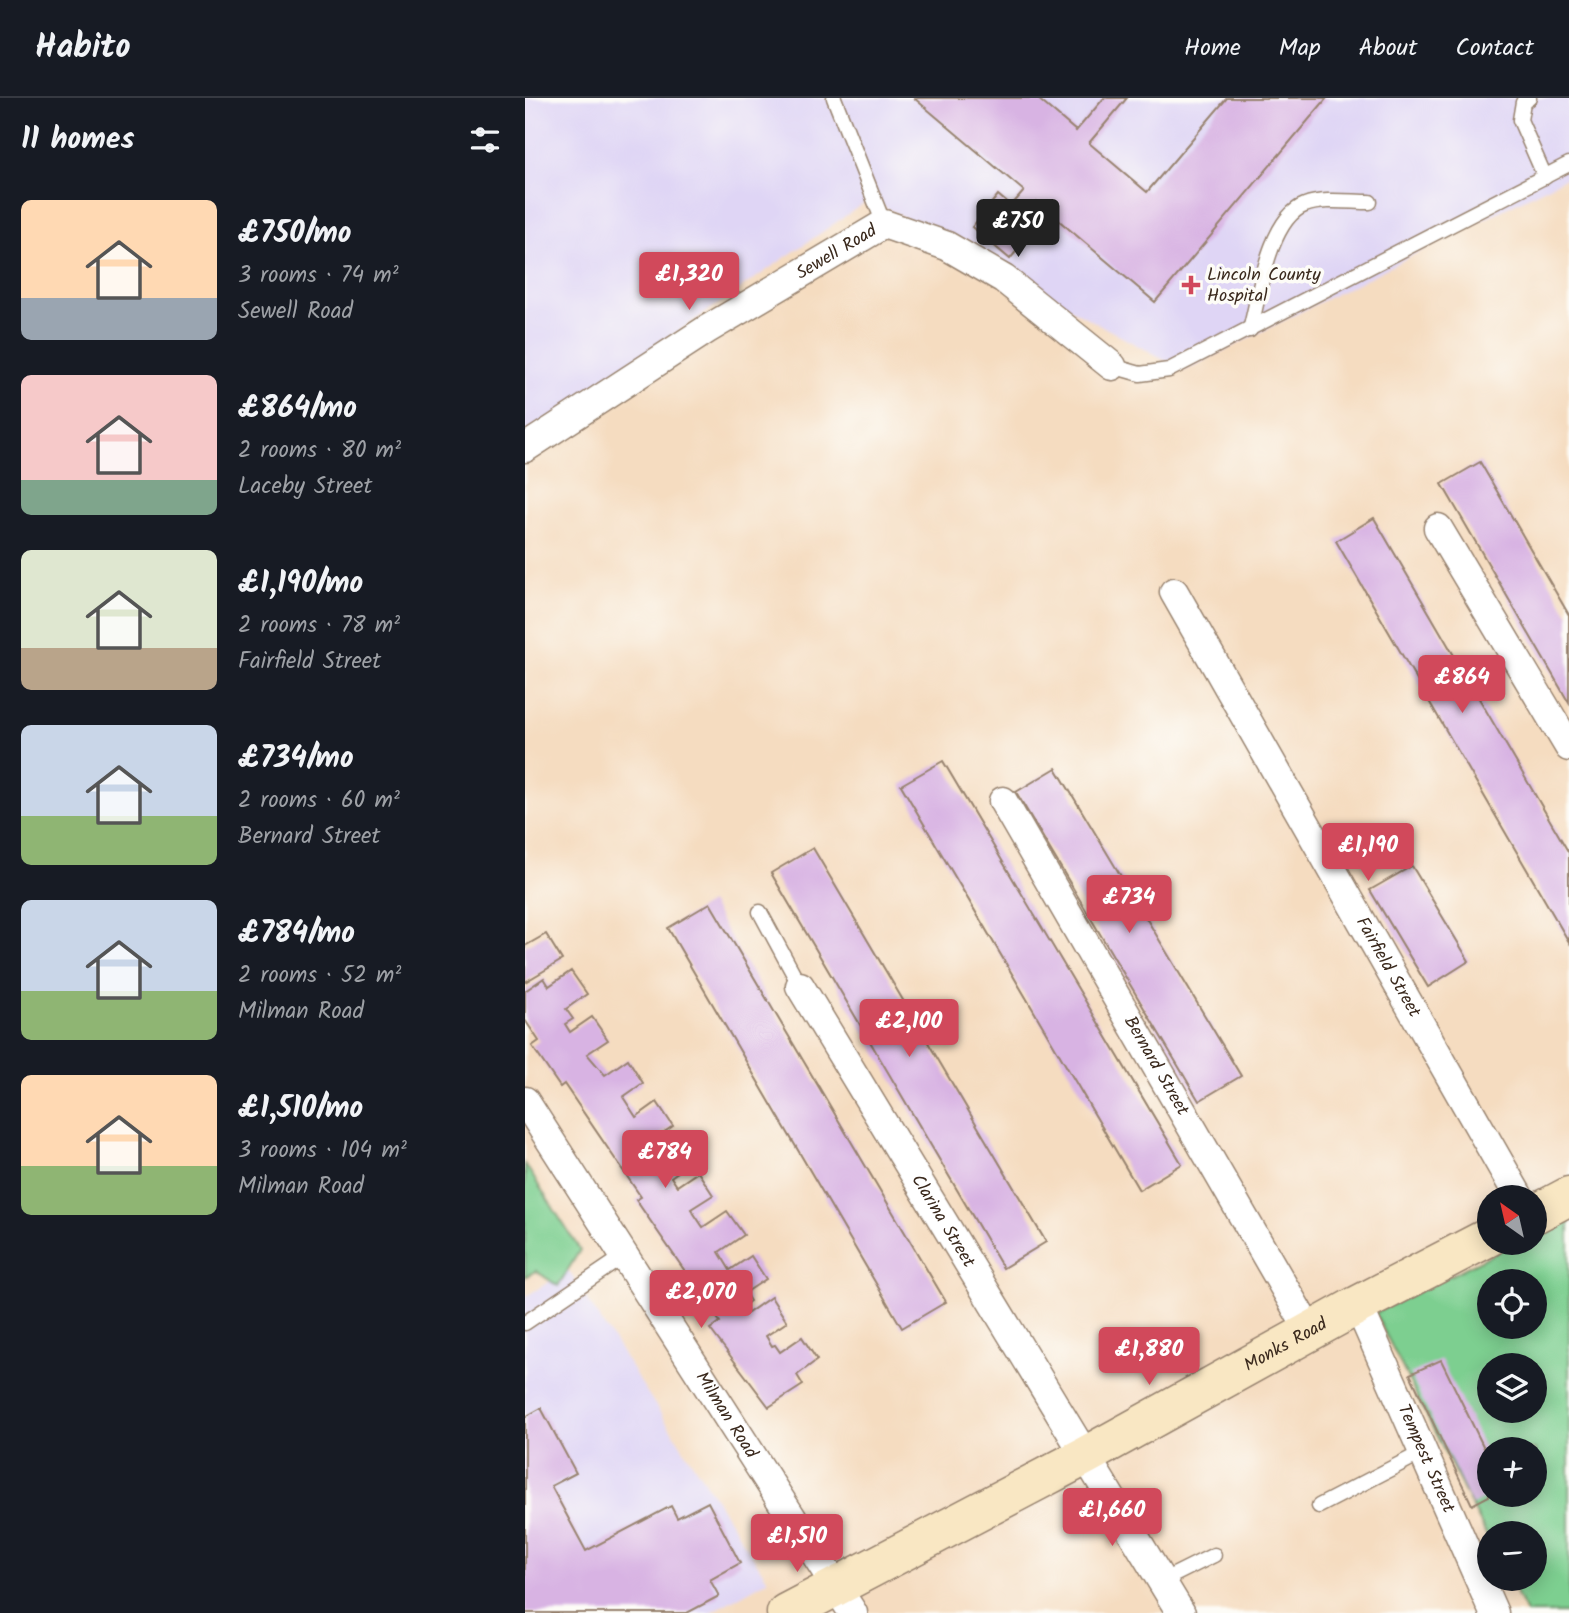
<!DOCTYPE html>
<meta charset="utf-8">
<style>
body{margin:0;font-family:Kalam,sans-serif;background:#20242c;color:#f1f3f6;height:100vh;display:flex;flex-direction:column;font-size:26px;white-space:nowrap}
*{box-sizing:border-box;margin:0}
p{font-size:23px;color:#9ea1a6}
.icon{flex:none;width:38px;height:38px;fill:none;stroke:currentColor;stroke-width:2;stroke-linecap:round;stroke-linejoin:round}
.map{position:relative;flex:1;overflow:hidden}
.side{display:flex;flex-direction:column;background:#171b24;width:525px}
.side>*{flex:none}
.needle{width:46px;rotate:326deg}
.controls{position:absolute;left:952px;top:1087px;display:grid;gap:14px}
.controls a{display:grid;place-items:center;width:70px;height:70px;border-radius:50%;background:#171b24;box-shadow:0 4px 18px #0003;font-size:35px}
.price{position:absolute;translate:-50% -60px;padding:0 16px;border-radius:7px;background:#d1495b;color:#fff;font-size:23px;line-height:46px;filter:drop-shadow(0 2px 4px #0008)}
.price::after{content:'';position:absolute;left:50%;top:42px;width:21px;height:16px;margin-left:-10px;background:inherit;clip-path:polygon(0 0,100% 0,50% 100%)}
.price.selected{background:#222;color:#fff}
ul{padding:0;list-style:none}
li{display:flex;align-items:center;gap:21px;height:175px;padding:0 21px}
li span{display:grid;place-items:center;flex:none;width:196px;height:140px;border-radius:10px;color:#555}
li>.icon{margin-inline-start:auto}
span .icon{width:84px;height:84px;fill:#fffc;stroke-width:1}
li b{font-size:30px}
h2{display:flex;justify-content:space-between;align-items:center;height:84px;padding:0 21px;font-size:30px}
header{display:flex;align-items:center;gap:42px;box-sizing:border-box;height:98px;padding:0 35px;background:#171b24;border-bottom:2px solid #363941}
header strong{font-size:33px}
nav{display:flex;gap:38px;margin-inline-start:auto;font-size:24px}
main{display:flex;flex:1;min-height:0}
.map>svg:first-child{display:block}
.built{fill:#dfd5f5}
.green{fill:#7dcf90;stroke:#5c7c57;stroke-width:2;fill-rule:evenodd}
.building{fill:#d8b3e3}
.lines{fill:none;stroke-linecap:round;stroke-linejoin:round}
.service-casing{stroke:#98836f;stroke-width:17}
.minor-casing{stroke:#98836f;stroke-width:31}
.secondary-casing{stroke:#98836f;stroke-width:41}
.service{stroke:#fff;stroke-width:14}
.minor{stroke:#fff;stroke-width:28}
.secondary{stroke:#f9e7c3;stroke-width:38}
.poi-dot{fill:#d1495b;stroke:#fdfcf7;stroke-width:2.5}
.labels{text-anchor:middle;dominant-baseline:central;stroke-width:7;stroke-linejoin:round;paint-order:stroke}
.street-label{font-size:18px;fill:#3b2a1e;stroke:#fdfcf7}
.poi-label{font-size:18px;fill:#3b2a1e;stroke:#fdfcf7;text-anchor:start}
</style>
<header>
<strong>Habito</strong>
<nav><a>Home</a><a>Map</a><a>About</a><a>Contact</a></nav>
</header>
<main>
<section class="side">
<h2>11 homes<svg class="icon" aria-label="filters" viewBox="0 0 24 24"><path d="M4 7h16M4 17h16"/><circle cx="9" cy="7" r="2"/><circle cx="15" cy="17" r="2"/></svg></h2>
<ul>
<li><span style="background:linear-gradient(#ffd9b3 70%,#9aa5b1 0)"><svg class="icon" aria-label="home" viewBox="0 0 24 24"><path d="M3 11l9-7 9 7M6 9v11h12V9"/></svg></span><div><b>£750/mo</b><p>3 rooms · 74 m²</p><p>Sewell Road</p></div></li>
<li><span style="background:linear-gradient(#f6c9c9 75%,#7fa58c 0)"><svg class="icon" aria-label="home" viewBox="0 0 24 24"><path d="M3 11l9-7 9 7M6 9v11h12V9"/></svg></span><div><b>£864/mo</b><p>2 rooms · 80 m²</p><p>Laceby Street</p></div></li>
<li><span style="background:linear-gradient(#dfe7d0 70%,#b9a48a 0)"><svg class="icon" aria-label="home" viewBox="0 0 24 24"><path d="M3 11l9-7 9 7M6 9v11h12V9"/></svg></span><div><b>£1,190/mo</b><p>2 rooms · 78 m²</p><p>Fairfield Street</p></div></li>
<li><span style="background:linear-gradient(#c9d6e8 65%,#8fb573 0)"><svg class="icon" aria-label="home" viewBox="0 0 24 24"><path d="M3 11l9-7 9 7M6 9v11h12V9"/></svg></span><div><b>£734/mo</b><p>2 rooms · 60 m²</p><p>Bernard Street</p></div></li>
<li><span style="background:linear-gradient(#c9d6e8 65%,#8fb573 0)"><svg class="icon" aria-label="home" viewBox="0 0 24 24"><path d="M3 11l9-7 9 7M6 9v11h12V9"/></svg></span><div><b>£784/mo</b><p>2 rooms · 52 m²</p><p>Milman Road</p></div></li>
<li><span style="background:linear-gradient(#ffd9b3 65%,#8fb573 0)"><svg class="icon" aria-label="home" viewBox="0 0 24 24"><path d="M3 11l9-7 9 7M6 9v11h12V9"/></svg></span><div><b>£1,510/mo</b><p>3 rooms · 104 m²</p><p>Milman Road</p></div></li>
</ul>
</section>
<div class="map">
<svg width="1044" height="1515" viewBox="0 0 1044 1515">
<rect width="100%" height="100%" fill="#fdfcf7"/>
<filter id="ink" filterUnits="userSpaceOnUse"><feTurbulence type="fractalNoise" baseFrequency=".0143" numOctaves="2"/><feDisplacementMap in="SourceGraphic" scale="14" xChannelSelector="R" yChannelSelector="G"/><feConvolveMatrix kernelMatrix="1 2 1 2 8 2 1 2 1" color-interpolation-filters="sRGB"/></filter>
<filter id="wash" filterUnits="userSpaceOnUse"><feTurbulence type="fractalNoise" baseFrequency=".00686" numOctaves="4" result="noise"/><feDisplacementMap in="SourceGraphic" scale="28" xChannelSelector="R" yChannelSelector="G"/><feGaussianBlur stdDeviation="1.57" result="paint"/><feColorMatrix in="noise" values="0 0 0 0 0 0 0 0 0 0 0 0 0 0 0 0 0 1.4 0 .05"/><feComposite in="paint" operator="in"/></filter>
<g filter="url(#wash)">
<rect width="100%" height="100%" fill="#f5dcc0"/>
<g class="built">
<path d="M 0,0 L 1044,0 L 1044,78 L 659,273 L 345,101 L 0,339 Z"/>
<path d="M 43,1172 L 243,1482 L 185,1515 L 0,1515 L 0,1199 Z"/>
</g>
<g class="green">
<path d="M 0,1066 L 55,1152 L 33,1188 L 11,1173 L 0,1179 Z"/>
<path d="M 1044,1117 L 1044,1515 L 1001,1515 L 984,1481 L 1010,1480 L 1010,1435 L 964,1435 L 964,1442 L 850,1215 L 990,1145 L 1010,1144 L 1010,1134 ZM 964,1183 L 1010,1183 L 1010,1228 L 964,1228 ZM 964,1267 L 1010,1267 L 1010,1312 L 964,1312 ZM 964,1351 L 1010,1351 L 1010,1396 L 964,1396 Z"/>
</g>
<g id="blocks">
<g class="building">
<path d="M 389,0 L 512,0 L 551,33 L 579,0 L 602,0 L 564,45 L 622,94 L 702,0 L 802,0 L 630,204 L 512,104 L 500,119 L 511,129 L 485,161 L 447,129 L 473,97 L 486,108 L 499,93 Z"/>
<path d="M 955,364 L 1044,517 L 1044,605 L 917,386 Z"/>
<path d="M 849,420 L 1044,755 L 1044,844 L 811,443 Z"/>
<path d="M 418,663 L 657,1066 L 614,1092 L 376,687 Z"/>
<path d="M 531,670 L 716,978 L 674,1003 L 491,694 Z"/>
<path d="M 288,750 L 521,1144 L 478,1170 L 246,775 Z"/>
<path d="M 887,768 L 944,863 L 903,889 L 845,792 Z"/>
<path d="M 185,805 L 421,1204 L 377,1230 L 143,830 Z"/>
<path d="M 21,836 L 37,862 L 0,884 L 0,848 Z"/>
<path d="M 46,873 L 62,896 L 41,911 L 48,921 L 40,926 L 45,934 L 67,919 L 83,942 L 62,956 L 80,977 L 103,961 L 118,985 L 98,999 L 111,1019 L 132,1004 L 148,1028 L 125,1044 L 141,1067 L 161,1052 L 168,1063 L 146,1079 L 152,1088 L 173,1074 L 188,1097 L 166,1111 L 178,1129 L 202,1113 L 219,1137 L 194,1154 L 205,1172 L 226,1158 L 241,1181 L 220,1195 L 225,1203 L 218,1208 L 223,1215 L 246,1199 L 262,1224 L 241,1238 L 247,1248 L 250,1247 L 255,1254 L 277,1239 L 292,1262 L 272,1277 L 278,1287 L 244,1309 L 185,1231 L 195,1224 L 111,1102 L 116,1099 L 39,986 L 35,989 L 7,948 L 14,943 L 0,922 L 0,893 L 19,880 L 24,888 Z"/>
<path d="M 916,1262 L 961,1354 L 964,1353 L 964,1398 L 947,1407 L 885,1276 Z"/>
<path d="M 16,1310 L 51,1375 L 26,1388 L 61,1453 L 146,1408 L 152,1420 L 183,1404 L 215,1465 L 185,1482 L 194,1498 L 162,1515 L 0,1515 L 0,1319 Z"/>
</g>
</g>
</g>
<g filter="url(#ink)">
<use href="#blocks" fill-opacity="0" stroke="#98836f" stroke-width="2"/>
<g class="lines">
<defs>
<g id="service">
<path d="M 309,0 L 359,126"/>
<path d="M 1004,0 L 998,4 L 995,22 L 1020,79"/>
<path d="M 725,232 C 734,199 744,120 780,107 C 797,100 825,104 845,104"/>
<path d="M 587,268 L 615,276 L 644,272 L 1044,66"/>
<path d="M 235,814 L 275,888"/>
<path d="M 0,1225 L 99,1158"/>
<path d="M 794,1408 L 898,1354"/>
<path d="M 637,1483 L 689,1457"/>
</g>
<g id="minor">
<path id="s1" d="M 0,350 L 181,232 L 359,126 L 422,148 L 479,181 L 587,268"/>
<path d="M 913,430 L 1044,649"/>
<path id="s2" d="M 649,494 L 994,1099"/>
<path id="s3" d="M 478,703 L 785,1234"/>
<path id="s4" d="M 275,888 L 656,1515"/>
<path id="s5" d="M 0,1003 L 328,1515"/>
<path id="s6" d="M 833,1207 L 969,1515"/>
</g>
<g id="secondary">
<path d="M 1010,1116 L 1044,1098"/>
<path id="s7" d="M 261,1515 L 560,1358 L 833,1207 L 964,1139"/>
</g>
</defs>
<use href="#service" class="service-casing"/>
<use href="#minor" class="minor-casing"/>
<use href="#secondary" class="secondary-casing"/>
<use href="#service" class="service"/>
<use href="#minor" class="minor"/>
<use href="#secondary" class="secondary"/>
</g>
</g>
<path class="poi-dot" d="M662.5 176.5h7v7h7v7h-7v7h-7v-7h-7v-7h7z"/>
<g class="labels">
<g class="street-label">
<text stroke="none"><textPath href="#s1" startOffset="368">Sewell Road</textPath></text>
<text stroke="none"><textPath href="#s2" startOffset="432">Fairfield Street</textPath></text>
<text stroke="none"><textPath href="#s3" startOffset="306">Bernard Street</textPath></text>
<text stroke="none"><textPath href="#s4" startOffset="275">Clarina Street</textPath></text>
<text stroke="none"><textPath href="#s7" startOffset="567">Monks Road</textPath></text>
<text stroke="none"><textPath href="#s5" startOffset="373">Milman Road</textPath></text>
<text stroke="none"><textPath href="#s6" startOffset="168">Tempest Street</textPath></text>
</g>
<g class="poi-label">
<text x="682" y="177">Lincoln County<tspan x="682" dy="21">Hospital</tspan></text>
</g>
</g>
</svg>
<div class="controls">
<a><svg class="needle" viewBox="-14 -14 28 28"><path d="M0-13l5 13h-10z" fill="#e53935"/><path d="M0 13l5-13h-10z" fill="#9ea1a6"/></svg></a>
<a><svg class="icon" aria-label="locate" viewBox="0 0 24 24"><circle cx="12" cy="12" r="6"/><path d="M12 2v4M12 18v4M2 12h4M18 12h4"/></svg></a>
<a><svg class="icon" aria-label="layers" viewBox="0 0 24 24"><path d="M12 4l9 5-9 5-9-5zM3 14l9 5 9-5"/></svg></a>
<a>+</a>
<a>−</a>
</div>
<b class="price selected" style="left:493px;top:161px">£750</b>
<b class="price" style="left:164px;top:214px">£1,320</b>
<b class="price" style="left:937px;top:617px">£864</b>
<b class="price" style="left:843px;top:785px">£1,190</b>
<b class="price" style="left:604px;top:837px">£734</b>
<b class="price" style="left:384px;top:961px">£2,100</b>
<b class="price" style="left:140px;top:1092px">£784</b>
<b class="price" style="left:176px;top:1232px">£2,070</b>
<b class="price" style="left:624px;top:1289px">£1,880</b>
<b class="price" style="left:587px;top:1450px">£1,660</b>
<b class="price" style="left:272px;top:1476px">£1,510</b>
</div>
</main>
